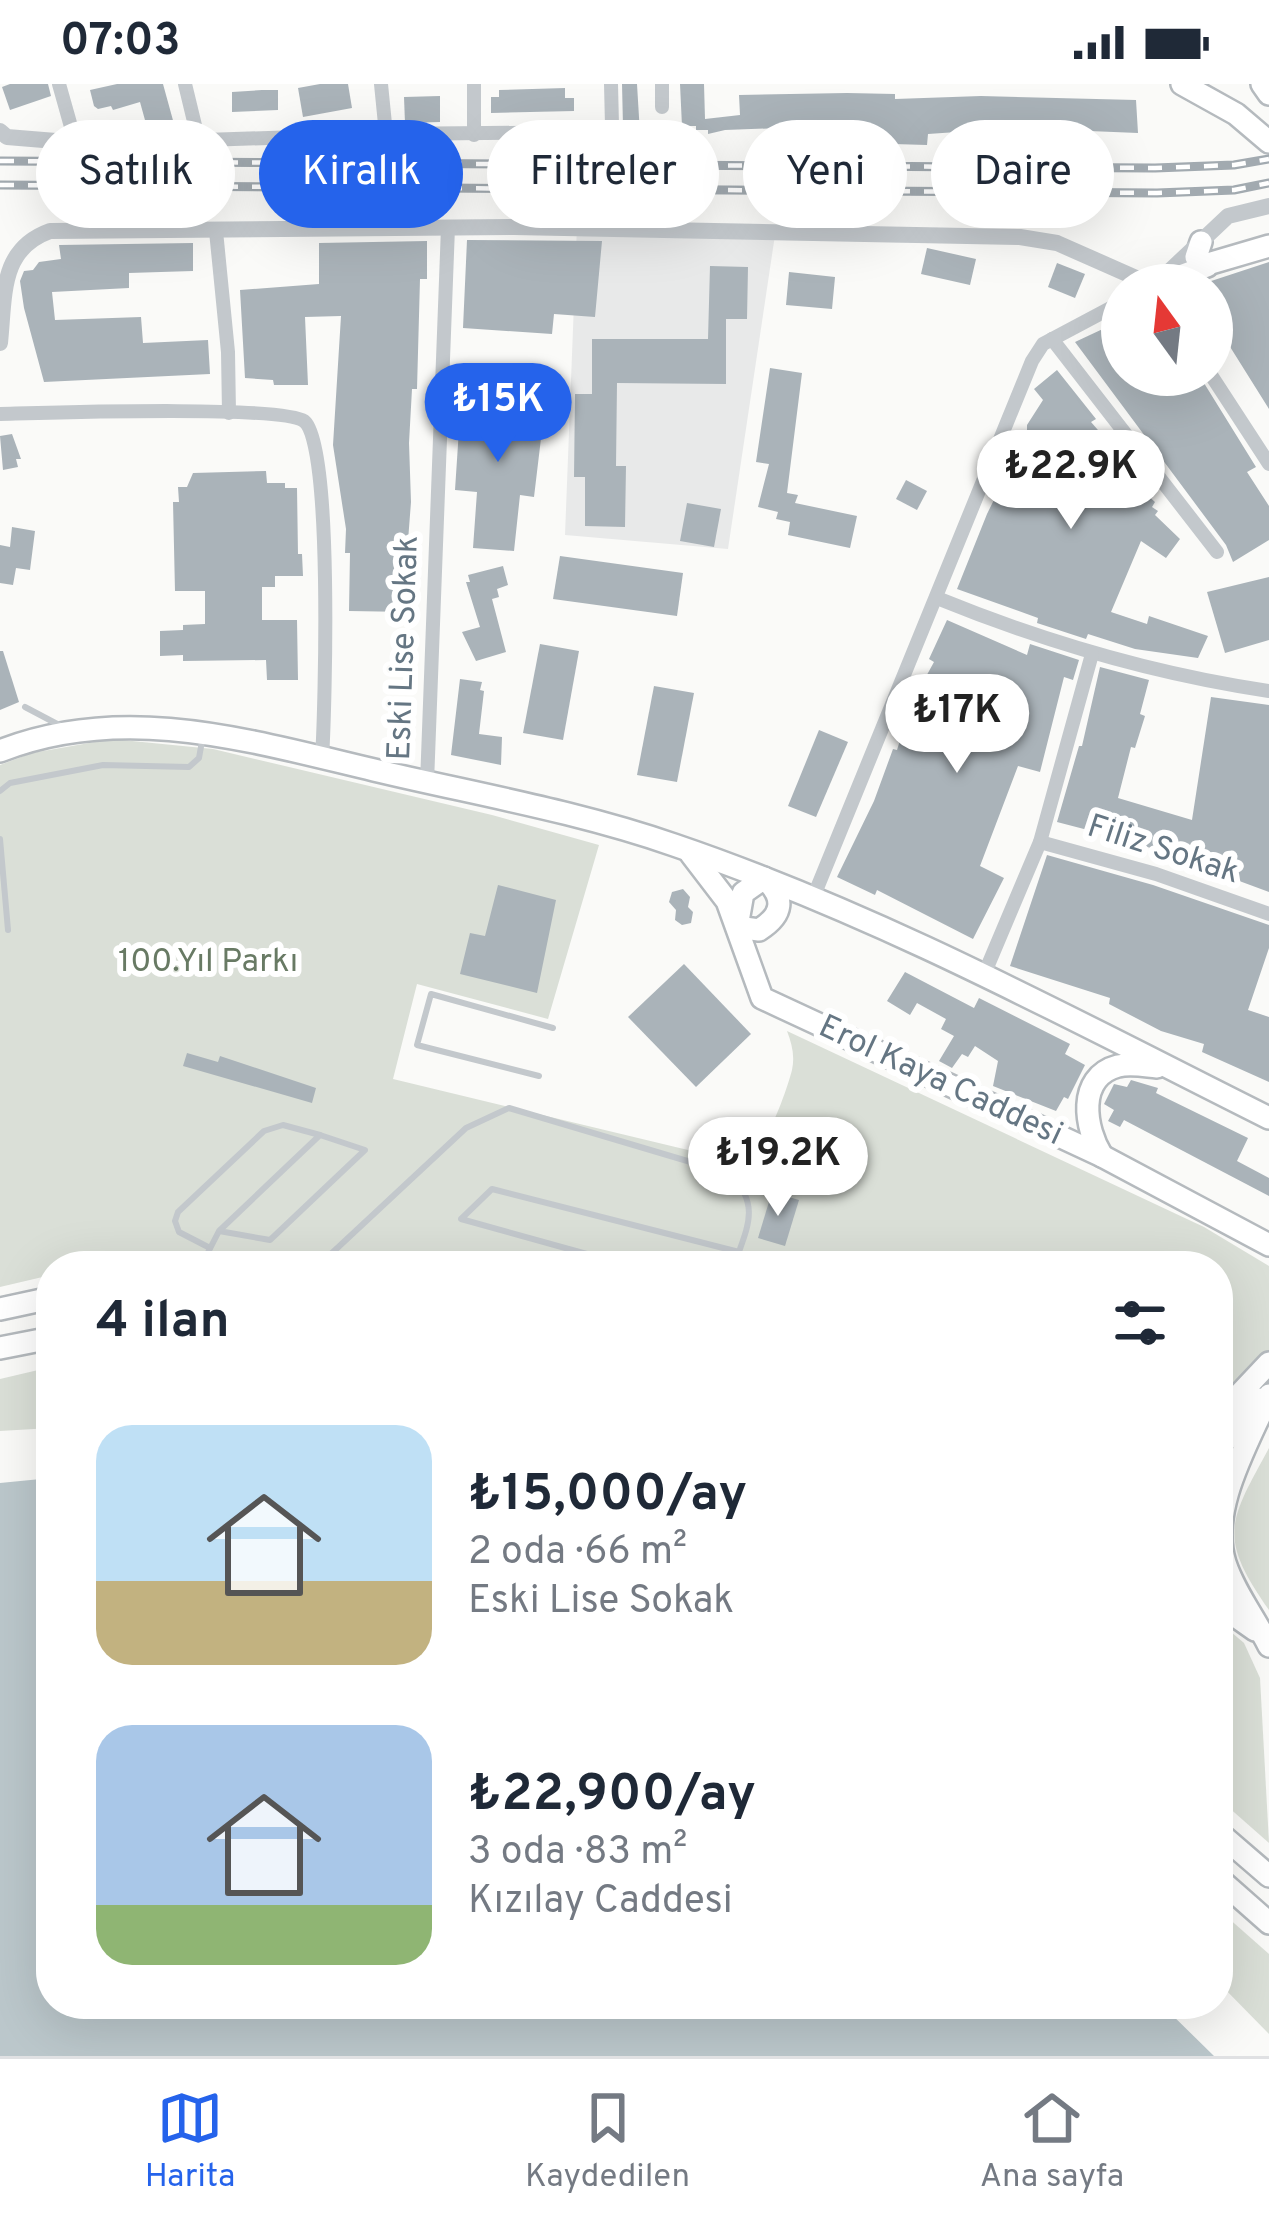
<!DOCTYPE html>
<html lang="tr">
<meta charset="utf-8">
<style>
body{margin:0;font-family:Overpass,sans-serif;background:#f6f6f7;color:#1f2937;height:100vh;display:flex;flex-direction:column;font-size:45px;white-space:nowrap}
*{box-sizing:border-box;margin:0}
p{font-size:39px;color:#747a83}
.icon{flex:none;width:66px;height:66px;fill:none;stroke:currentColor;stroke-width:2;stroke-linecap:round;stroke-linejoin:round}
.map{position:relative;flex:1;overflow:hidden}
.details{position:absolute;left:36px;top:1167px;width:1197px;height:768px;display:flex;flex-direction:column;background:#fff;border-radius:48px;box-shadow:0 12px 48px #0002}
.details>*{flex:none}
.top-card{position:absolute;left:36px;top:36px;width:1197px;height:108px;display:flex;gap:24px}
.needle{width:78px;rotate:345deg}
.buttons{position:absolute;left:1101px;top:180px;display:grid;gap:24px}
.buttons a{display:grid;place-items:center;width:132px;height:132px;border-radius:50%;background:#fff;box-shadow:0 12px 48px #0002;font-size:60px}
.price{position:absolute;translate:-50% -102px;padding:0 27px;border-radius:42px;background:#fff;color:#222;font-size:39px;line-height:78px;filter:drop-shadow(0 3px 6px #0008)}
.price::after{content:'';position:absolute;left:50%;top:72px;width:36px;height:27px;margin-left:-18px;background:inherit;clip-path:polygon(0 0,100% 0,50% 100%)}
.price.on{background:#2563eb;color:#fff}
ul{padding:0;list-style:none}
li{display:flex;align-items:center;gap:36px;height:300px;padding:0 60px}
li span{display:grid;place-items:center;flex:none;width:336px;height:240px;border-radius:36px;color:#555}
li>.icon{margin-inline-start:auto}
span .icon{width:144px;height:144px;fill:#fffc;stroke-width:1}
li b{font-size:51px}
h2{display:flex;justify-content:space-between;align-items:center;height:144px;padding:0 60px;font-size:51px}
.tag{padding:0 42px;border-radius:54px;background:#fff;box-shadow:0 12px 48px #0002;font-size:42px;line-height:108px}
.tag.on{background:#2563eb;color:#fff}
.status{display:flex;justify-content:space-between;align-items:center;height:84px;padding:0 60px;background:#fff;direction:ltr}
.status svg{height:33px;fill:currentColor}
.tab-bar{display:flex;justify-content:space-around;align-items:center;height:168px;border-top:3px solid #e0e1e3;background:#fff;font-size:33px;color:#747a83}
.tab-bar a{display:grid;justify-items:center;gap:6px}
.tab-bar .on{color:#2563eb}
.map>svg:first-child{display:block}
.built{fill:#e8e9e9}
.green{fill:#dadfd7}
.water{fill:#bbc7cb}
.building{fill:#aab3b9}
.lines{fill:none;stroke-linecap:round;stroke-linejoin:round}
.primary-casing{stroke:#b5babe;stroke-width:26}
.trunk-casing{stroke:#b4b9bd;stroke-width:26}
.service{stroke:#c3c8cc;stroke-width:6}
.minor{stroke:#c3c8cc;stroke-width:14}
.tertiary{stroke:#c3c8cc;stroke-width:16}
.primary{stroke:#fff;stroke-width:21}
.trunk{stroke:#fff;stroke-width:21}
.rail-casing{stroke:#a2aab0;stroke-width:9}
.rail{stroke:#fff;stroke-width:4.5;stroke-dasharray:14;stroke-linecap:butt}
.labels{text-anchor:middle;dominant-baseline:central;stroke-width:12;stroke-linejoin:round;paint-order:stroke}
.street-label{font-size:33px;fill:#657683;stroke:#fff}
.park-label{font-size:33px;fill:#687a64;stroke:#fff}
</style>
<div class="status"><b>07:03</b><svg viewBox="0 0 49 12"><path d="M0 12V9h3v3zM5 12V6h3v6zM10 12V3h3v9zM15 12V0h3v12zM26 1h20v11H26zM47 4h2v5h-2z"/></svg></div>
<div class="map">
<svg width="1269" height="1972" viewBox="0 0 1269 1972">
<rect width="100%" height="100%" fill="#fafaf8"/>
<path class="built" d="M 577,142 L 775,151 L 728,465 L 565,451 Z"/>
<g class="green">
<path d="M 112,655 L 213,665 L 492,731 L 599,761 L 548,935 L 417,900 L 393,995 L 742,1079 C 764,1072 786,1009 792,986 C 795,972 792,960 787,947 L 1204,1143 L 1269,1182 L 1269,1280 L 1218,1322 L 1218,1182 L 296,1182 C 214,1167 134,1182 51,1182 L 51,1191 L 0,1203 L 0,681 L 32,669 Z"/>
<path d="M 51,1283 L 51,1344 L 0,1347 L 0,1295 Z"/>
<path d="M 1269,1364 L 1269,1526 C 1217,1452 1229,1438 1269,1364 Z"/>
<path d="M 1218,1537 L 1244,1559 L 1260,1594 L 1269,1759 L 1218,1714 Z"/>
<path d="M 1218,1825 L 1269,1870 L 1269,1950 L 1218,1898 Z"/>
</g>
<path class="water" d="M 51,1394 L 51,1920 L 1161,1920 L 1214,1972 L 0,1972 L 0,1399 Z"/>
<g class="building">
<path d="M 10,0 L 48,0 L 51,12 L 10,26 L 2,3 Z"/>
<path d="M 117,0 L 163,0 L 174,40 L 148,47 L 140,18 L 113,26 L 111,22 L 98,25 L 94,22 L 90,6 Z"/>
<path d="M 320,0 L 348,0 L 352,24 L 303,33 L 298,4 Z"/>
<path d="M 622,0 L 637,0 L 640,50 L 618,51 L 623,42 Z"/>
<path d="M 680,0 L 704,0 L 705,35 L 740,31 L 739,11 L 847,9 L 895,10 L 895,15 L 981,12 L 1136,16 L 1138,49 L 971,42 L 971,47 L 928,50 L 927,61 L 860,59 L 860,47 L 818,47 L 818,41 L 780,41 L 780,44 L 725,46 L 708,50 L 708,46 L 696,46 L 696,42 L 682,42 Z"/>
<path d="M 565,4 L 565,14 L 574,14 L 574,27 L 491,29 L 491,13 L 499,13 L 499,6 Z"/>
<path d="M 262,6 L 278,6 L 278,26 L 232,28 L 232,8 Z"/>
<path d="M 440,12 L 440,38 L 405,39 L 404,13 Z"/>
<path d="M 467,156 L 602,157 L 595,233 L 554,230 L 552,250 L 463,244 Z"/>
<path d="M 427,157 L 427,195 L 420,195 L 417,305 L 412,305 L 409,359 L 411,418 L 406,483 L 411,483 L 410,528 L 349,527 L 350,469 L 345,469 L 346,445 L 333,361 L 341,232 L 305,233 L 308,301 L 274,301 L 273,296 L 245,294 L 240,206 L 319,200 L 319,159 Z"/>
<path d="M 193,159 L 193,187 L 129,189 L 129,204 L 52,208 L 55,236 L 141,233 L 143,259 L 208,256 L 210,290 L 44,298 L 24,224 L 20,197 L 24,187 L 33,186 L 39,178 L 61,175 L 59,161 Z"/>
<path d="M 927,164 L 976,175 L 970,201 L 921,190 Z"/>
<path d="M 1269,178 L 1269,325 L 1212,234 L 1212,201 L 1199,201 Z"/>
<path d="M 1057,179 L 1085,190 L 1075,214 L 1048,203 Z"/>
<path d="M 710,182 L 748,183 L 747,235 L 726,235 L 726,300 L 617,299 L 616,382 L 626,382 L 625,443 L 585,442 L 585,393 L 574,393 L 575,310 L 592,310 L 592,255 L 708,255 Z"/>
<path d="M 789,188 L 835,193 L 832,225 L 786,221 Z"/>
<path d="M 1122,236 L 1122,291 L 1199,291 L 1256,383 L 1247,388 L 1269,422 L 1269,456 L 1233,478 L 1226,461 L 1075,258 Z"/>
<path d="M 770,284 L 802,289 L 787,409 L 798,411 L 795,419 L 857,432 L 850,464 L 788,451 L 790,438 L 776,435 L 778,428 L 758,423 L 769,380 L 756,378 Z"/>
<path d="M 1057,286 L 1096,335 L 1091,338 L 1117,368 L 1112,375 L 1137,397 L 1135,400 L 1155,418 L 1152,423 L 1158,427 L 1155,431 L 1180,455 L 1166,474 L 1141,457 L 1111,528 L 1147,540 L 1149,532 L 1208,552 L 1198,574 L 1135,565 L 1088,550 L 1086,555 L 1037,539 L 1038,534 L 957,505 L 987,430 L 1027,349 L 1027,341 L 1043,316 L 1034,305 Z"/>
<path d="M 461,315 L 545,321 L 534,413 L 520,411 L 514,467 L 473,464 L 477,408 L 455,406 Z"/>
<path d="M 12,350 L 21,375 L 16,375 L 18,383 L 3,386 L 0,352 Z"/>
<path d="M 266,387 L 267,399 L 285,399 L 285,404 L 297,404 L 298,470 L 302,470 L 303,492 L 275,492 L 275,503 L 262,503 L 262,536 L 297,536 L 298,596 L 267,596 L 266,576 L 183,577 L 183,571 L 160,572 L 160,547 L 183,546 L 183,541 L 205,540 L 205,507 L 175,507 L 173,418 L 179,418 L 178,403 L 187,403 L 193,389 Z"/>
<path d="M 906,396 L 927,407 L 917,426 L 896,415 Z"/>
<path d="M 687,419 L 721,425 L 714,463 L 680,457 Z"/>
<path d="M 12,443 L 35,447 L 30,486 L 16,484 L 13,501 L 0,499 L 0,461 L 10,463 Z"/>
<path d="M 560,472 L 683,489 L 677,532 L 553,515 Z"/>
<path d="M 503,482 L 508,501 L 497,505 L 499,513 L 492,515 L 506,568 L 476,577 L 462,548 L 480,543 L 466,498 L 470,498 L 468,491 Z"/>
<path d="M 1269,493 L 1269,556 L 1225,569 L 1207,508 Z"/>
<path d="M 947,536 L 1027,571 L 1030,560 L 1079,576 L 1073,596 L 1064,593 L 1040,688 L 1018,682 L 980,782 L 1004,794 L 973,855 L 877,806 L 875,811 L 837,793 L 874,717 L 893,665 L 897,666 L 912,618 L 934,578 L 929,575 Z"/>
<path d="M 540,560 L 579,567 L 563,656 L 523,649 Z"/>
<path d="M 0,567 L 3,567 L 19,618 L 0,626 Z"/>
<path d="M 1100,583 L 1149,596 L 1140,630 L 1145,632 L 1135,664 L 1131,663 L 1118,714 L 1192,736 L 1211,613 L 1269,621 L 1269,808 L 1134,758 L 1057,738 L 1079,662 L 1082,662 Z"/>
<path d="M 460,595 L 482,598 L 480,606 L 484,607 L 479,650 L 502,653 L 501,681 L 451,671 Z"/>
<path d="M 654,602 L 694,609 L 677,698 L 637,691 Z"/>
<path d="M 819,646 L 848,658 L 816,733 L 788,722 Z"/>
<path d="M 1047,771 L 1153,801 L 1269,841 L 1269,864 L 1248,926 L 1269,933 L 1269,998 L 1202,968 L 1204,960 L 1161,947 L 1109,920 L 1110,914 L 1010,882 Z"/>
<path d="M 498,801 L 556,816 L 537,909 L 460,890 L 470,849 L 485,852 Z"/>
<path d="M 683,805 L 690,813 L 688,823 L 693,828 L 691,839 L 682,841 L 675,836 L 676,826 L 669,818 L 672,808 Z"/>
<path d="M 684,880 L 751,950 L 696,1003 L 628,933 Z"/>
<path d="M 905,888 L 974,924 L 979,914 L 1070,960 L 1065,970 L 1085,981 L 1068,1015 L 1064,1013 L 1056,1027 L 993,1002 L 998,977 L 975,962 L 968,973 L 962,970 L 952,984 L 939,977 L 954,952 L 941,945 L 946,935 L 917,919 L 910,931 L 887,917 Z"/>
<path d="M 187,969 L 218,978 L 220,972 L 316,1004 L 312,1019 L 183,982 Z"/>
<path d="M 1131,996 L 1158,1004 L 1156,1009 L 1248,1054 L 1237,1077 L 1269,1094 L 1269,1112 L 1124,1036 L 1120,1043 L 1108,1037 L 1114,1026 L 1104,1020 L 1114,1000 L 1127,1003 Z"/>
<path d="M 772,1108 L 799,1116 L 785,1162 L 758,1154 Z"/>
</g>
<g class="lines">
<defs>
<g id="primary">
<path d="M 1182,0 L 1236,30 L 1269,58"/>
<path d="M 1262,0 L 1269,10"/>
<path d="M 1201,158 L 1196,173 L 1201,182 L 1269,162"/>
<path d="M 1156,201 L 1207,182"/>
<path d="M 0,667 C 124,618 251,657 374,686 C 475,710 576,727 674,761 C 880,831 1075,937 1269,1034"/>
<path d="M 691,770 L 727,817 L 762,914 L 1102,1072 L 1269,1161"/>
<path d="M 764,794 C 786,814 783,831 759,846 L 737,843 L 743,809 Z"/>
<path d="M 1102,1072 C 1085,1045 1076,993 1118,982 C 1131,979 1145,982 1157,983"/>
<path d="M 1219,1332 L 1269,1279"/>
</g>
<g id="trunk">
<path d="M 0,1225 L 51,1214"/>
<path d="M 0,1264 L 51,1254"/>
<path d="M 1269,1311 C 1248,1360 1208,1425 1225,1479 C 1235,1509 1255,1534 1269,1562"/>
<path d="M 1218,1334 L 1219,1332"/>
<path d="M 1218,1366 L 1259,1315"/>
<path d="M 1218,1520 L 1255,1546"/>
<path d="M 1218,1748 L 1269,1792"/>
<path d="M 1218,1794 L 1269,1839"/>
</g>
</defs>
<use href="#primary" class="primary-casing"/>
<use href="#trunk" class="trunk-casing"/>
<g class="service">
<path d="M 25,623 L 61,642"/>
<path d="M 0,707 L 10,699 L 103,681 L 189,683 L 199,674 L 202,657"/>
<path d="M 0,755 L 8,846"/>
<path d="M 539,992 L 417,961 L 431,910 L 553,944"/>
<path d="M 210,1164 L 179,1148 L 175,1137 L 178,1128 L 264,1047 L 283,1041 L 320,1051"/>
<path d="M 201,1182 L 219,1147 L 320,1051 L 365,1066 L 270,1156 L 219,1147"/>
<path d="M 318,1182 L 466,1044 L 509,1024 L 731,1090 C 761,1123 747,1143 734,1182"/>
<path d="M 630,1182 L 461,1135 L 492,1105 L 739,1168"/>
</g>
<g class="minor">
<path d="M 59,0 L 77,64 L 146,58 L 386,50"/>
<path d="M 185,0 L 199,58"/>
<path d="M 381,0 L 386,50 L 605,48 L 612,41 L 611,0"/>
<path d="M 474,0 L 474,51"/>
<path d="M 662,23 L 662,0"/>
<path d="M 216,147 L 228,268 L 229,329"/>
<path d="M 1052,255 L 1217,468"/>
<path d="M 1211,291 L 1269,380"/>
<path d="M 0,330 C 43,329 281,321 304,337 C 333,357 325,627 322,674"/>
<path d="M 937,514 C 1045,558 1154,590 1269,607"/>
<path d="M 427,699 L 448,143"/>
<path d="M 1040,758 L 1156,790 L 1269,830"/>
<path d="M 813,814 L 1032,277 L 1043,260 L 1122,218"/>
<path d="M 983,893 L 1040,758 L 1092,570"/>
</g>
<g class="tertiary">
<path d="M 0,47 L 7,53 L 68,58 L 77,64"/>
<path d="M 1159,197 L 1228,132 L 1269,122"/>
<path d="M 0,259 C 5,210 0,165 50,147 L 514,143 L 1020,153 L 1057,159 L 1152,201"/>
</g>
<use href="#primary" class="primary"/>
<use href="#trunk" class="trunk"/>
<defs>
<g id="rail">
<path d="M 0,77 L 1155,84 L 1234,81 L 1269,75"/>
<path d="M 0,101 L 1157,109 L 1234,106 L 1269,99"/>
</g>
</defs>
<use href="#rail" class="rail-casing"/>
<use href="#rail" class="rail"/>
</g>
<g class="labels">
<g class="street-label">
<text transform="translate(405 564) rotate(-88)">Eski Lise Sokak</text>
<text transform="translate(1163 767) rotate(18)">Filiz Sokak</text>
<text transform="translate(940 998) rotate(25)">Erol Kaya Caddesi</text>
</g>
<g class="park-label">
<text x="208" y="879">100.Yıl Parkı</text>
</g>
</g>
</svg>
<div class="buttons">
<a><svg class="needle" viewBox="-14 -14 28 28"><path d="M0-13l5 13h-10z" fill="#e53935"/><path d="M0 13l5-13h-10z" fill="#747a83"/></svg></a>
</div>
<b class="price on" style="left:498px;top:381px">₺15K</b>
<b class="price" style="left:1071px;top:448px">₺22.9K</b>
<b class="price" style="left:957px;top:692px">₺17K</b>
<b class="price" style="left:778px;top:1135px">₺19.2K</b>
<div class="top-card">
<a class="tag">Satılık</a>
<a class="tag on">Kiralık</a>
<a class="tag">Filtreler</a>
<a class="tag">Yeni</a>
<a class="tag">Daire</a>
</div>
<section class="details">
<h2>4 ilan<svg class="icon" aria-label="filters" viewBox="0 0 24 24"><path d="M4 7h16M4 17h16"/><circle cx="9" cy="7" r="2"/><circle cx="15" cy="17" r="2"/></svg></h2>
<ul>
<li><span style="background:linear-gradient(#bfe0f5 65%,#c2b280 0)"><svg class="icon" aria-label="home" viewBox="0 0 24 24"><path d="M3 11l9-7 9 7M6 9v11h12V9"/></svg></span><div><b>₺15,000/ay</b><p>2 oda · 66 m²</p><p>Eski Lise Sokak</p></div></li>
<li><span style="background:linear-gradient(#a9c7e8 75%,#8fb573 0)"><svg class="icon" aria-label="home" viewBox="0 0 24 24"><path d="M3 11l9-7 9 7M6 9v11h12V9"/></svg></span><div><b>₺22,900/ay</b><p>3 oda · 83 m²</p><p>Kızılay Caddesi</p></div></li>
</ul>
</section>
</div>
<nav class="tab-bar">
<a class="on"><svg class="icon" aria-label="map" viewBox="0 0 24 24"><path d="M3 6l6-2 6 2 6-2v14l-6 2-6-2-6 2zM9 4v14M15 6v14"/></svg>Harita</a>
<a><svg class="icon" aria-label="saved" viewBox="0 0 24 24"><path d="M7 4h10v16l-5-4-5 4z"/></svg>Kaydedilen</a>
<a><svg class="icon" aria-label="home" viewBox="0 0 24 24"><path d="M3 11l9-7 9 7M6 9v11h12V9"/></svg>Ana sayfa</a>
</nav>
